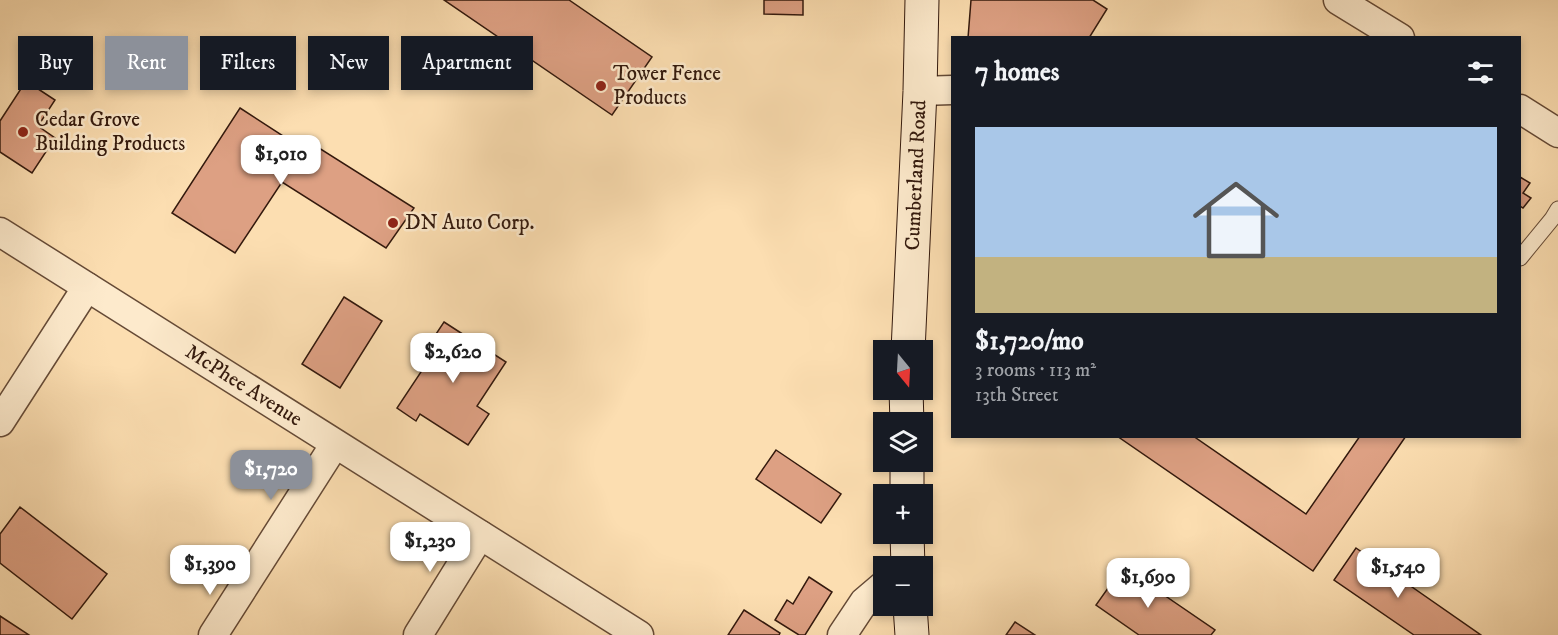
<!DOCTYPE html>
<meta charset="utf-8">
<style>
body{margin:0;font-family:"IM FELL DW Pica",serif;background:#20242c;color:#f1f3f6;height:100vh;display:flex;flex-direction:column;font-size:22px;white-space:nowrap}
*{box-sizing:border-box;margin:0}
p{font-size:20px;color:#9ea1a6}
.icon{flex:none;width:33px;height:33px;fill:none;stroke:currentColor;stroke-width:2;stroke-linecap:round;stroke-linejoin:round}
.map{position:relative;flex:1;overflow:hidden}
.panel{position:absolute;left:951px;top:36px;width:570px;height:402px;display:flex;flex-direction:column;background:#171b24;border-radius:0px;box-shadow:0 3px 9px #0003}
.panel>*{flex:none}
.banner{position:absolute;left:18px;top:36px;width:570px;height:54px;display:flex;gap:12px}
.needle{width:39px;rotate:162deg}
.controls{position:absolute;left:873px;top:340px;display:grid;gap:12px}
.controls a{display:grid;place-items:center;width:60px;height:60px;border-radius:0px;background:#171b24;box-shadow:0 3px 9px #0003;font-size:30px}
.price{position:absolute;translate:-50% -51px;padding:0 14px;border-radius:12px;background:#fff;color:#222;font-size:20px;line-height:39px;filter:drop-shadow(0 2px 3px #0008)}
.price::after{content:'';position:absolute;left:50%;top:36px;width:18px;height:14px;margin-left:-9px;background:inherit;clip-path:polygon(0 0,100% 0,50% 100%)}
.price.on{background:#8c9099;color:#fff}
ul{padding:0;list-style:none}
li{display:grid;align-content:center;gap:12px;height:318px;padding:0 24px}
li+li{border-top:2px solid #363941}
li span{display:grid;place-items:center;height:186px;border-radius:0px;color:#555}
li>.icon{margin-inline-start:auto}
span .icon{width:108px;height:108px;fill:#fffc;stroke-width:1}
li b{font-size:26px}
h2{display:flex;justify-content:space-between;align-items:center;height:72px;padding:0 24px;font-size:26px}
.tag{padding:0 21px;border-radius:0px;background:#171b24;box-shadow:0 3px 9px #0003;font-size:21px;line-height:54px}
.tag.on{background:#8c9099;color:#fff}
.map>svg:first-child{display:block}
.building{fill:#dda083;stroke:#33190d;stroke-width:1.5}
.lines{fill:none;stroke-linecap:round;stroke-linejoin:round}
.lane-casing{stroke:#654a36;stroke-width:17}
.street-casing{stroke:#654a36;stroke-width:31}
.secondary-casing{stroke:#33190d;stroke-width:35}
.lane{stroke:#fdeacc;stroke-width:15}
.street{stroke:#fdeacc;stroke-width:28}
.secondary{stroke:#fdeacc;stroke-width:33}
.poi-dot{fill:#8f2418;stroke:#fdeacc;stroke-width:2}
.labels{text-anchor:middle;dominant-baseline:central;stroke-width:5;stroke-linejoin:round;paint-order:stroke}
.poi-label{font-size:21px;fill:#33190d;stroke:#fdeacc;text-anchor:start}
.street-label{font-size:21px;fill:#33190d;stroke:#fdeacc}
</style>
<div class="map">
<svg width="1558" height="635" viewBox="0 0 1558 635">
<rect width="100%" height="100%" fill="#fcdeb1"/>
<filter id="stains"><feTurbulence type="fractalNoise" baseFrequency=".00333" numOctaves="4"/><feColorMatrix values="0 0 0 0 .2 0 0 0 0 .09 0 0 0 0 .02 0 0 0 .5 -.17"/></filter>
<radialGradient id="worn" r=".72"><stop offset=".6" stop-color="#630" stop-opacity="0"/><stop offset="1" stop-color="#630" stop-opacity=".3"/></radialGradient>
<g class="building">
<path d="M 444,0 L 569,0 L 652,57 L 612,115 Z"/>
<path d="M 764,0 L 803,0 L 803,15 L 764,14 Z"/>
<path d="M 971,0 L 1093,0 L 1107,9 L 1089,38 L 968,38 Z"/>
<path d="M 26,81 L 55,100 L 38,126 L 55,138 L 32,173 L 0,152 L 0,121 Z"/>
<path d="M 240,108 L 303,149 L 308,141 L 414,208 L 386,248 L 282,182 L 235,253 L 172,213 Z"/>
<path d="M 1520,177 L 1530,183 L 1523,193 L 1531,198 L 1523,208 L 1520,206 Z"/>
<path d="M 344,297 L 382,321 L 340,388 L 302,364 Z"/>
<path d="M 444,322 L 506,362 L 477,406 L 489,414 L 468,445 L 420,414 L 416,421 L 397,408 L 421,372 L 414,367 Z"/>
<path d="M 1117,436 L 1193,436 L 1306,514 L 1360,436 L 1406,436 L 1313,571 Z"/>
<path d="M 776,450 L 841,494 L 821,523 L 756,479 Z"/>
<path d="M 20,507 L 107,574 L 72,619 L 0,563 L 0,534 Z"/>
<path d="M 1356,548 L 1481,635 L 1414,635 L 1334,580 Z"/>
<path d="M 1123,567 L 1215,630 L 1211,635 L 1139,635 L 1096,605 Z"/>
<path d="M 809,577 L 832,592 L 805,635 L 799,635 L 775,620 L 787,600 L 793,604 Z"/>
<path d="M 744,610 L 780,633 L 779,635 L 728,635 Z"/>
<path d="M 0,616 L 29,635 L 0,635 Z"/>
<path d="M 1015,622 L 1035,635 L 1006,635 Z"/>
</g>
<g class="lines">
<defs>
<path id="lane" d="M 1520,258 L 1552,219 L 1558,209"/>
<g id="street">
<path d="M 1338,0 L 1400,38"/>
<path d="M 920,91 L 952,90"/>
<path d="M 1520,109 L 1558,133"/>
<path id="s1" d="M 0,232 L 639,635"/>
<path d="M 0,422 L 87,287"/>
<path d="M 213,635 L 335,444"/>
<path d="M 418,635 L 480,535"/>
<path d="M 842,635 L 864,602 L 884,585"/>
</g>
<g id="secondary">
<path id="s2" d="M 908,351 L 920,91 L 922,0"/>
<path d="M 906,390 L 907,423"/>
<path d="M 907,462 L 907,495"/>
<path d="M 907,534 L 908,567"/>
<path d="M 910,606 L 912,635"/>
</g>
</defs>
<use href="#lane" class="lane-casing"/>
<use href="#street" class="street-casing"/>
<use href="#secondary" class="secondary-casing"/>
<use href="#lane" class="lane"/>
<use href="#street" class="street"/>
<use href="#secondary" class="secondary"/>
</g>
<g class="poi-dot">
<circle cx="601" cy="86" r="6"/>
<circle cx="23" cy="132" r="6"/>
<circle cx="393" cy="223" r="6"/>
</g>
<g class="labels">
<g class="poi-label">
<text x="613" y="74">Tower Fence<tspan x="613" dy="24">Products</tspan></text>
<text x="35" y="120">Cedar Grove<tspan x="35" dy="24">Building Products</tspan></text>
<text x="405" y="223">DN Auto Corp.</text>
</g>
<g class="street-label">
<text stroke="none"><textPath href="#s2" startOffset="176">Cumberland Road</textPath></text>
<text stroke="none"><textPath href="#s1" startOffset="288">McPhee Avenue</textPath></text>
</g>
</g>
<rect width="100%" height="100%" filter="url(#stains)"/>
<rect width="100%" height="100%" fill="url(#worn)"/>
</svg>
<div class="controls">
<a><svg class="needle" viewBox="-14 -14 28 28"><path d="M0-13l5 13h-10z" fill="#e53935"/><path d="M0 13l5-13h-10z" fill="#9ea1a6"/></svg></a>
<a><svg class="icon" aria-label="layers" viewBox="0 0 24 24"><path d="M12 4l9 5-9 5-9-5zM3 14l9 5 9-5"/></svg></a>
<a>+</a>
<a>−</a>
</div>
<b class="price" style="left:281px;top:186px">$1,010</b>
<b class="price" style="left:453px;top:384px">$2,620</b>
<b class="price on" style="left:271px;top:501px">$1,720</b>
<b class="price" style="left:430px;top:573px">$1,230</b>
<b class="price" style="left:210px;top:596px">$1,390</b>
<b class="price" style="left:1398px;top:599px">$1,540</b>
<b class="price" style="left:1148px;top:609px">$1,690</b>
<div class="banner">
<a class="tag">Buy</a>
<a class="tag on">Rent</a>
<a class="tag">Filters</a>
<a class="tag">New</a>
<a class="tag">Apartment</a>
</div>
<section class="panel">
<h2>7 homes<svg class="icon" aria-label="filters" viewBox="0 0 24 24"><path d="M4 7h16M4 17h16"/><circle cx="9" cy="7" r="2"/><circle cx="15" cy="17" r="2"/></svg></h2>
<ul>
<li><span style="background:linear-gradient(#a9c7e8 70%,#c2b280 0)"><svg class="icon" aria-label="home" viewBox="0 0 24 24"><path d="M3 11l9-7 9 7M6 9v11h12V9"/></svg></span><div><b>$1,720/mo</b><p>3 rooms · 113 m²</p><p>13th Street</p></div></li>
</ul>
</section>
</div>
